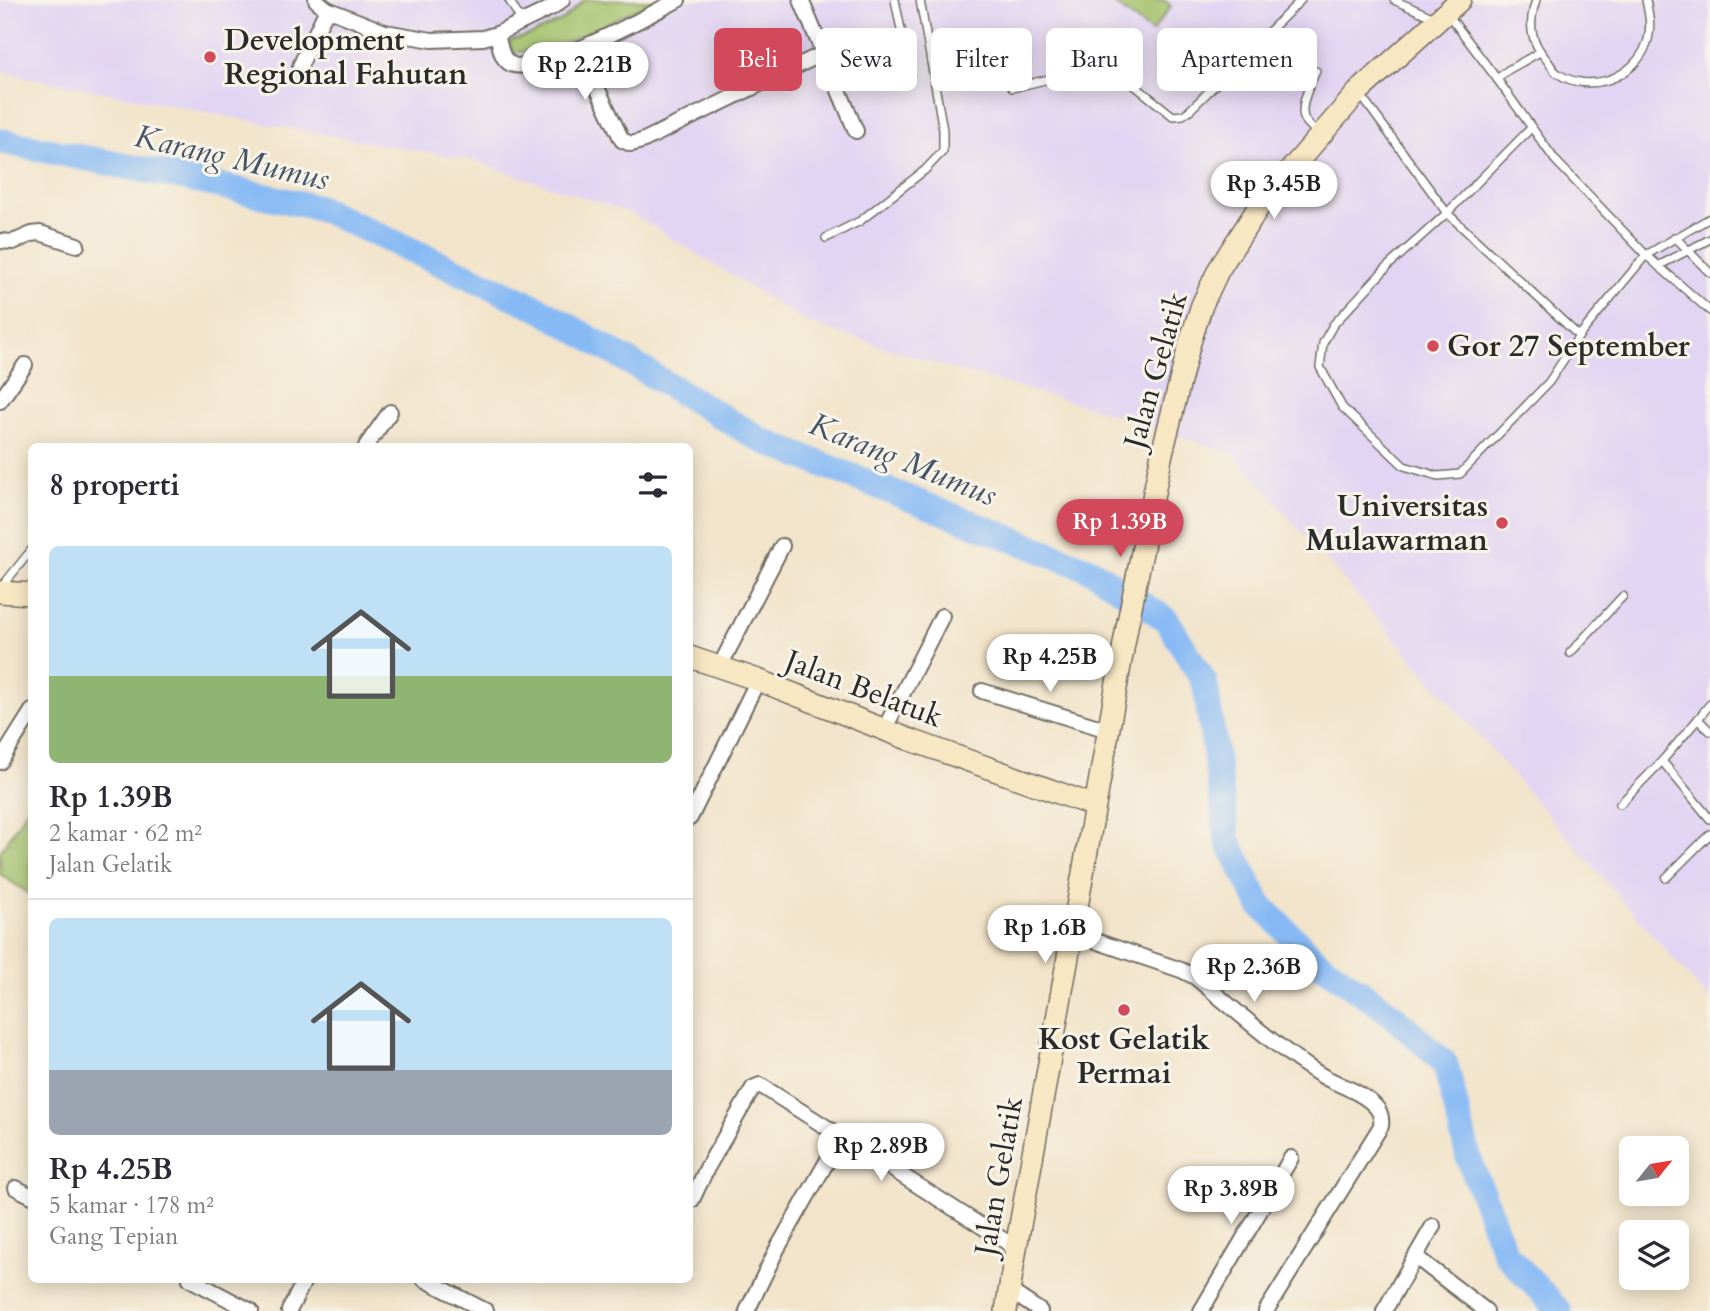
<!DOCTYPE html>
<html lang="id">
<meta charset="utf-8">
<style>
body{margin:0;font-family:Cardo,serif;background:#f2f2f3;color:#2b2b33;height:100vh;display:flex;flex-direction:column;font-size:26px;white-space:nowrap}
*{box-sizing:border-box;margin:0}
p{font-size:23px;color:#7c7c81}
.icon{flex:none;width:38px;height:38px;fill:none;stroke:currentColor;stroke-width:2;stroke-linecap:round;stroke-linejoin:round}
.map{position:relative;flex:1;overflow:hidden}
.drawer{position:absolute;left:28px;top:443px;width:665px;height:840px;display:flex;flex-direction:column;background:#fff;border-radius:10px;box-shadow:0 4px 18px #0003}
.drawer>*{flex:none}
.banner{position:absolute;left:714px;top:28px;width:665px;height:63px;display:flex;gap:14px}
.needle{width:46px;rotate:60deg}
.fabs{position:absolute;left:1619px;top:1136px;display:grid;gap:14px}
.fabs a{display:grid;place-items:center;width:70px;height:70px;border-radius:10px;background:#fff;box-shadow:0 4px 18px #0003;font-size:35px}
.price{position:absolute;translate:-50% -60px;padding:0 16px;border-radius:24px;background:#fff;color:#222;font-size:23px;line-height:46px;filter:drop-shadow(0 2px 4px #0008)}
.price::after{content:'';position:absolute;left:50%;top:42px;width:21px;height:16px;margin-left:-10px;background:inherit;clip-path:polygon(0 0,100% 0,50% 100%)}
.price.current{background:#d1495b;color:#fff}
ul{padding:0;list-style:none}
li{display:grid;align-content:center;gap:14px;height:371px;padding:0 21px}
li+li{border-top:2px solid #e1e1e2}
li span{display:grid;place-items:center;height:217px;border-radius:10px;color:#555}
li>.icon{margin-inline-start:auto}
span .icon{width:126px;height:126px;fill:#fffc;stroke-width:1}
li b{font-size:30px}
h2{display:flex;justify-content:space-between;align-items:center;height:84px;padding:0 21px;font-size:30px}
.chip{padding:0 24px;border-radius:10px;background:#fff;box-shadow:0 4px 18px #0003;font-size:24px;line-height:63px}
.chip.current{background:#d1495b;color:#fff}
.map>svg:first-child{display:block}
.built{fill:#e2d4f3}
.green{fill:#a0c068;stroke:#66764a;stroke-width:2}
.lines{fill:none;stroke-linecap:round;stroke-linejoin:round}
.river{stroke:#87baf4;stroke-width:26}
.lane-casing{stroke:#716c63;stroke-width:10}
.street-casing{stroke:#716c63;stroke-width:18}
.secondary-casing{stroke:#716c63;stroke-width:24}
.lane{stroke:#fff;stroke-width:7}
.street{stroke:#fff;stroke-width:14}
.secondary{stroke:#f8e7c3;stroke-width:21}
.poi-dot{fill:#d1495b;stroke:#f7f3e8;stroke-width:2.5}
.labels{text-anchor:middle;dominant-baseline:central;stroke-width:6;stroke-linejoin:round;paint-order:stroke}
.poi-label{font-size:30px;font-weight:bold;fill:#2b2b2b;stroke:#f7f3e8;text-anchor:start}
.street-label{font-size:30px;fill:#2b2b2b;stroke:#f7f3e8}
.water-label{font-size:32px;font-style:italic;fill:#475667;stroke:#f7f3e8}
</style>
<div class="map">
<svg width="1710" height="1311" viewBox="0 0 1710 1311">
<rect width="100%" height="100%" fill="#f7f3e8"/>
<filter id="ink" filterUnits="userSpaceOnUse"><feTurbulence type="fractalNoise" baseFrequency=".0143" numOctaves="2"/><feDisplacementMap in="SourceGraphic" scale="14" xChannelSelector="R" yChannelSelector="G"/><feConvolveMatrix kernelMatrix="1 2 1 2 8 2 1 2 1" color-interpolation-filters="sRGB"/></filter>
<filter id="wash" filterUnits="userSpaceOnUse"><feTurbulence type="fractalNoise" baseFrequency=".00686" numOctaves="4" result="noise"/><feDisplacementMap in="SourceGraphic" scale="28" xChannelSelector="R" yChannelSelector="G"/><feGaussianBlur stdDeviation="1.57" result="paint"/><feColorMatrix in="noise" values="0 0 0 0 0 0 0 0 0 0 0 0 0 0 0 0 0 1.4 0 .05"/><feComposite in="paint" operator="in"/></filter>
<g filter="url(#wash)">
<rect width="100%" height="100%" fill="#f2e4ca"/>
<path class="built" d="M 0,0 L 1710,0 L 1710,1001 L 1234,454 L 1087,406 L 953,369 L 808,323 L 631,213 L 471,160 L 272,125 L 6,73 L 0,67 Z"/>
<g class="green">
<path d="M 584,0 L 656,0 L 563,44 L 514,53 L 509,41 L 533,34 L 563,20 Z"/>
<path d="M 1109,0 L 1164,0 L 1171,6 L 1152,32 Z"/>
<path d="M 31,803 L 31,895 L 0,874 L 0,852 Z"/>
</g>
<g class="lines">
<path class="river" d="M 0,141 L 184,178 L 319,208 L 540,309 L 763,441 L 1091,570 L 1167,620 L 1205,683 L 1228,841 L 1260,905 L 1317,961 L 1390,1013 L 1445,1063 L 1469,1159 L 1505,1253 L 1559,1311"/>
</g>
</g>
<g filter="url(#ink)">
<g class="lines">
<defs>
<g id="lane">
<path d="M 509,0 L 522,22"/>
<path d="M 895,0 L 910,74"/>
<path d="M 1394,0 L 1434,18"/>
<path d="M 1536,0 C 1528,24 1530,41 1547,60 C 1550,64 1553,70 1557,73 C 1589,95 1635,78 1647,43 C 1652,28 1649,14 1646,0"/>
<path d="M 1447,13 L 1497,79 L 1555,160 L 1646,255 L 1710,311"/>
<path d="M 1316,71 C 1311,83 1298,107 1305,120 C 1308,125 1314,129 1317,133"/>
<path d="M 1497,79 L 1508,70 L 1540,52"/>
<path d="M 1012,88 L 1102,66 L 1110,66 L 1173,116 L 1183,115 L 1190,110 L 1301,0"/>
<path d="M 1360,94 L 1447,213 L 1579,336"/>
<path d="M 1531,128 L 1447,213 L 1388,266 L 1333,325 L 1323,343 L 1320,367 L 1342,407 L 1404,466 L 1438,476 L 1460,474 L 1549,382 L 1579,336 L 1646,255 L 1710,218"/>
<path d="M 1675,237 L 1710,273"/>
<path d="M 826,238 L 860,221 L 925,170 L 943,151 L 943,130 L 920,0"/>
<path d="M 1658,266 L 1710,239"/>
<path d="M 0,589 L 32,549"/>
<path d="M 1570,653 L 1623,596"/>
<path d="M 1710,704 L 1698,719 L 1710,731"/>
<path d="M 1662,761 L 1710,819"/>
<path d="M 1620,804 L 1662,761 L 1698,719"/>
<path d="M 1666,878 L 1710,834"/>
</g>
<g id="street">
<path d="M 316,0 L 327,9 L 385,32 L 432,40 L 483,38 L 497,34 L 551,8 L 562,0"/>
<path d="M 801,0 L 856,131"/>
<path d="M 497,34 C 500,44 500,57 509,63 C 535,80 650,14 678,0"/>
<path d="M 579,50 L 622,140 L 631,144 L 642,141 L 824,53"/>
<path d="M 300,66 L 327,9"/>
<path d="M 0,241 L 13,242 L 32,234 L 40,233 L 77,245"/>
<path d="M 0,401 L 25,365"/>
<path d="M 366,446 L 390,412"/>
<path d="M 720,666 L 782,546"/>
<path d="M 982,691 L 1108,730"/>
<path d="M 884,730 L 942,616"/>
<path d="M 0,762 L 32,711"/>
<path d="M 690,818 L 758,680"/>
<path d="M 1072,933 L 1181,970 L 1195,977 C 1236,1010 1274,1046 1319,1074 C 1337,1085 1361,1091 1375,1106 C 1381,1112 1382,1118 1381,1126 L 1266,1311"/>
<path d="M 16,1188 L 32,1196"/>
<path d="M 692,1200 L 707,1168 L 753,1088 L 760,1085 L 1016,1248"/>
<path d="M 1416,1257 L 1486,1311"/>
<path d="M 190,1279 L 251,1311"/>
<path d="M 424,1279 L 486,1311"/>
<path d="M 1010,1291 L 1040,1311"/>
<path d="M 289,1311 L 305,1279"/>
<path d="M 747,1311 L 777,1249 L 841,1137"/>
<path d="M 1201,1311 L 1291,1158"/>
<path d="M 1384,1311 L 1433,1226"/>
</g>
<g id="secondary">
<path d="M 0,592 L 32,594"/>
<path d="M 690,657 L 758,680 L 908,739 L 1095,806"/>
<path d="M 1006,1311 L 1016,1248 L 1127,627 L 1162,453 L 1190,342 L 1202,305 L 1219,269 L 1260,205 L 1358,92 L 1460,0"/>
</g>
</defs>
<use href="#lane" class="lane-casing"/>
<use href="#street" class="street-casing"/>
<use href="#secondary" class="secondary-casing"/>
<use href="#lane" class="lane"/>
<use href="#street" class="street"/>
<use href="#secondary" class="secondary"/>
</g>
</g>
<g class="poi-dot">
<circle cx="210" cy="57" r="7"/>
<circle cx="1433" cy="346" r="7"/>
<circle cx="1502" cy="523" r="7"/>
<circle cx="1124" cy="1010" r="7"/>
</g>
<g class="labels">
<g class="poi-label">
<text x="224" y="40">Development<tspan x="224" dy="34">Regional Fahutan</tspan></text>
<text x="1447" y="346">Gor 27 September</text>
<text x="1488" y="506" text-anchor="end">Universitas<tspan x="1488" dy="34">Mulawarman</tspan></text>
<text x="1124" y="1039" text-anchor="middle">Kost Gelatik<tspan x="1124" dy="34">Permai</tspan></text>
</g>
<g class="street-label">
<text transform="translate(1156 370) rotate(-74)">Jalan Gelatik</text>
<text transform="translate(864 689) rotate(21)">Jalan Belatuk</text>
<text transform="translate(999 1176) rotate(-80)">Jalan Gelatik</text>
</g>
<g class="water-label">
<text transform="translate(232 158) rotate(13)">Karang Mumus</text>
<text transform="translate(903 460) rotate(22)">Karang Mumus</text>
</g>
</g>
</svg>
<div class="fabs">
<a><svg class="needle" viewBox="-14 -14 28 28"><path d="M0-13l5 13h-10z" fill="#e53935"/><path d="M0 13l5-13h-10z" fill="#7c7c81"/></svg></a>
<a><svg class="icon" aria-label="layers" viewBox="0 0 24 24"><path d="M12 4l9 5-9 5-9-5zM3 14l9 5 9-5"/></svg></a>
</div>
<b class="price" style="left:585px;top:102px">Rp 2.21B</b>
<b class="price" style="left:1274px;top:221px">Rp 3.45B</b>
<b class="price current" style="left:1120px;top:559px">Rp 1.39B</b>
<b class="price" style="left:1050px;top:694px">Rp 4.25B</b>
<b class="price" style="left:1045px;top:965px">Rp 1.6B</b>
<b class="price" style="left:1254px;top:1004px">Rp 2.36B</b>
<b class="price" style="left:881px;top:1183px">Rp 2.89B</b>
<b class="price" style="left:1231px;top:1226px">Rp 3.89B</b>
<div class="banner">
<a class="chip current">Beli</a>
<a class="chip">Sewa</a>
<a class="chip">Filter</a>
<a class="chip">Baru</a>
<a class="chip">Apartemen</a>
</div>
<section class="drawer">
<h2>8 properti<svg class="icon" aria-label="filters" viewBox="0 0 24 24"><path d="M4 7h16M4 17h16"/><circle cx="9" cy="7" r="2"/><circle cx="15" cy="17" r="2"/></svg></h2>
<ul>
<li><span style="background:linear-gradient(#bfe0f5 60%,#8fb573 0)"><svg class="icon" aria-label="home" viewBox="0 0 24 24"><path d="M3 11l9-7 9 7M6 9v11h12V9"/></svg></span><div><b>Rp 1.39B</b><p>2 kamar · 62 m²</p><p>Jalan Gelatik</p></div></li>
<li><span style="background:linear-gradient(#bfe0f5 70%,#9aa5b1 0)"><svg class="icon" aria-label="home" viewBox="0 0 24 24"><path d="M3 11l9-7 9 7M6 9v11h12V9"/></svg></span><div><b>Rp 4.25B</b><p>5 kamar · 178 m²</p><p>Gang Tepian</p></div></li>
</ul>
</section>
</div>
